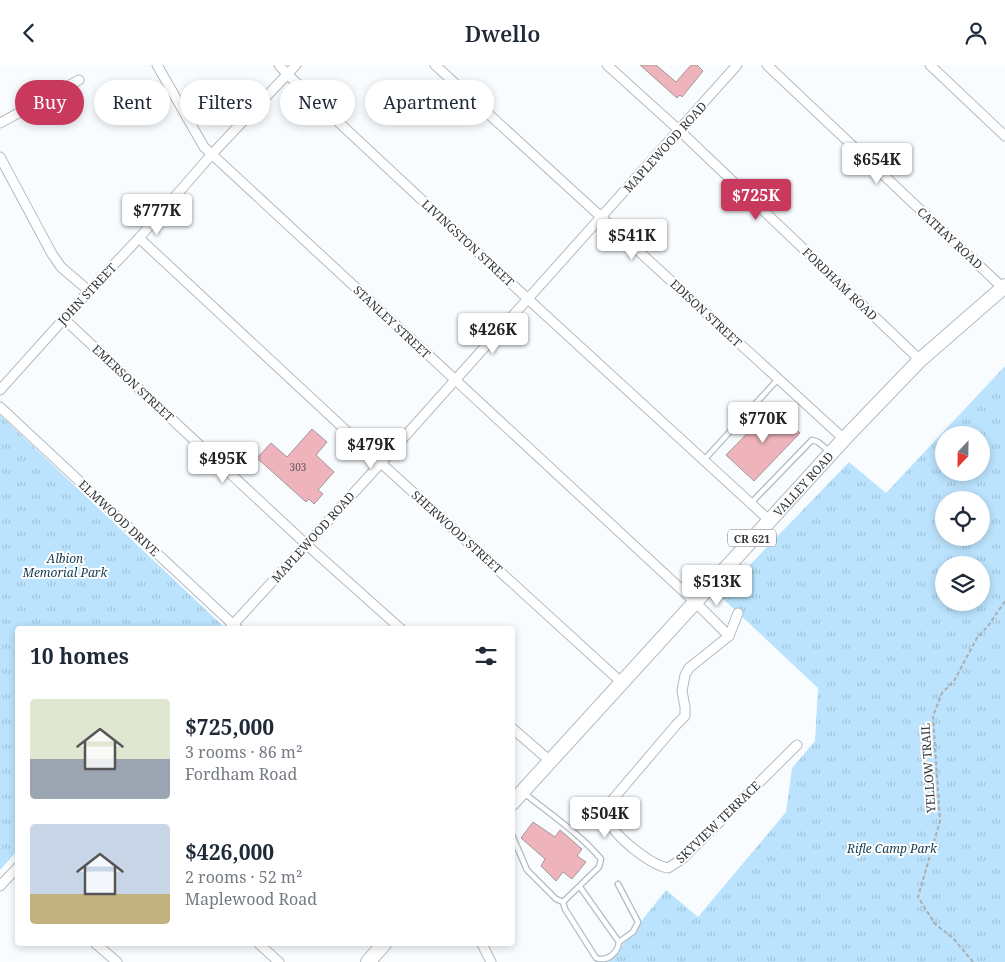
<!DOCTYPE html>
<meta charset="utf-8">
<style>
body{margin:0;font-family:"Noto Serif",serif;background:#f2f2f3;color:#1f2937;height:100vh;display:flex;flex-direction:column;font-size:19px;white-space:nowrap}
*{box-sizing:border-box;margin:0}
p{font-size:16px;color:#747a83}
.icon{flex:none;width:28px;height:28px;fill:none;stroke:currentColor;stroke-width:2;stroke-linecap:round;stroke-linejoin:round}
.map{position:relative;flex:1;overflow:hidden}
.sheet{position:absolute;left:15px;top:561px;width:500px;height:320px;display:flex;flex-direction:column;background:#fff;border-radius:5px;box-shadow:0 2px 8px #0003}
.sheet>*{flex:none}
.banner{position:absolute;left:15px;top:15px;width:500px;height:45px;display:flex;gap:10px}
.needle{width:32px;rotate:202deg}
.controls{position:absolute;left:935px;top:361px;display:grid;gap:10px}
.controls a{display:grid;place-items:center;width:55px;height:55px;border-radius:50%;background:#fff;box-shadow:0 2px 8px #0003;font-size:25px}
.price{position:absolute;translate:-50% -42px;padding:0 11px;border-radius:5px;background:#fff;color:#222;font-size:16px;line-height:32px;filter:drop-shadow(0 1px 2px #0008)}
.price::after{content:'';position:absolute;left:50%;top:30px;width:15px;height:11px;margin-left:-8px;background:inherit;clip-path:polygon(0 0,100% 0,50% 100%)}
.price.current{background:#c8395d;color:#fff}
ul{padding:0;list-style:none}
li{display:flex;align-items:center;gap:15px;height:125px;padding:0 15px}
li span{display:grid;place-items:center;flex:none;width:140px;height:100px;border-radius:5px;color:#555}
li>.icon{margin-inline-start:auto}
span .icon{width:60px;height:60px;fill:#fffc;stroke-width:1}
li b{font-size:21px}
h2{display:flex;justify-content:space-between;align-items:center;height:60px;padding:0 15px;font-size:21px}
.chip{padding:0 18px;border-radius:22px;background:#fff;box-shadow:0 2px 8px #0003;font-size:18px;line-height:45px}
.chip.current{background:#c8395d;color:#fff}
header{display:flex;justify-content:space-between;align-items:center;height:65px;padding:0 15px;background:#fff;font-size:22px;font-weight:600}
.map>svg:first-child{display:block}
.park{fill:url(#park-tufts);fill-rule:evenodd}
.building{fill:#eeb3bb;stroke:#a29798}
.lines{fill:none;stroke-linecap:round;stroke-linejoin:round}
.service-casing{stroke:#b2bbc1;stroke-width:7}
.minor-casing{stroke:#b2bbc1;stroke-width:11}
.primary-casing{stroke:#b2bbc1;stroke-width:16}
.path{stroke:#aaaeb1;stroke-width:2;stroke-dasharray:4 2.5;stroke-linecap:butt}
.service{stroke:#fff;stroke-width:4.5}
.minor{stroke:#fff;stroke-width:9}
.primary{stroke:#fff;stroke-width:14}
.labels{text-anchor:middle;dominant-baseline:central;stroke-width:4;stroke-linejoin:round;paint-order:stroke}
.number-label{font-size:10px;fill:#62575a}
.shield{fill:#fff;stroke:#717475;stroke-width:1}
.shield-label{font-size:11px;font-weight:bold;fill:#34383a}
.street-label{font-size:12px;fill:#34383a;stroke:#fff}
.park-label{font-size:12px;font-style:italic;fill:#133b51;stroke:#fff}
</style>
<header><svg class="icon" aria-label="back" viewBox="0 0 24 24"><path d="M15 5l-7 7 7 7"/></svg>Dwello<svg class="icon" aria-label="person" viewBox="0 0 24 24"><circle cx="12" cy="8" r="4"/><path d="M4 21q1-7 8-7t8 7"/></svg></header>
<div class="map">
<svg width="1005" height="897" viewBox="0 0 1005 897">
<defs>
<pattern id="park-tufts" width="24" height="20" patternUnits="userSpaceOnUse" patternTransform="scale(1.25)"><rect width="24" height="20" fill="#bbe3fd"/><path d="M3 7l-1-3M5 7V3M7 7l1-3M15 17l-1-3M17 17v-4M19 17l1-3" fill="none" stroke="#a1c4da"/></pattern>
</defs>
<rect width="100%" height="100%" fill="#f8fcff"/>
<g class="park">
<path d="M 1005,301 L 1005,897 L 609,897 L 666,825 L 698,852 L 786,747 L 792,703 L 815,676 L 818,623 L 720,531 L 849,397 L 886,428 ZM 944,370 L 981,370 L 981,408 L 944,408 ZM 944,435 L 981,435 L 981,472 L 944,472 ZM 944,500 L 981,500 L 981,538 L 944,538 Z"/>
<path d="M 0,350 L 224,562 L 222,564 L 18,564 L 17,786 L 0,805 Z"/>
</g>
<g class="building">
<path d="M 640,0 L 656,0 L 676,17 L 691,0 L 697,0 L 703,6 L 682,32 L 680,30 L 677,33 Z"/>
<path d="M 773,342 L 800,368 L 754,416 L 726,390 Z"/>
<path d="M 312,364 L 327,377 L 316,390 L 334,407 L 318,425 L 323,429 L 314,439 L 309,434 L 306,437 L 257,393 L 271,378 L 287,392 Z"/>
<path d="M 533,757 L 555,772 L 560,765 L 582,784 L 577,791 L 586,797 L 572,814 L 563,807 L 556,816 L 541,801 L 545,794 L 521,773 Z"/>
</g>
<g class="lines">
<defs>
<g id="service">
<path d="M 704,395 L 778,314"/>
<path d="M 751,438 L 812,375 L 818,377 L 830,387"/>
<path d="M 512,770 L 527,805 L 556,834 L 563,837 L 599,802 L 601,794 C 579,768 550,749 524,728"/>
<path d="M 618,819 L 638,857 L 633,867 L 619,877"/>
<path d="M 563,837 L 565,844 L 596,893 C 607,897 618,888 619,877 L 580,822"/>
</g>
<g id="minor">
<path d="M 157,0 L 204,82 L 695,537 L 729,571 L 738,548"/>
<path d="M 279,0 L 287,9 L 528,234 L 769,455"/>
<path d="M 435,0 L 844,374"/>
<path d="M 607,0 L 680,66 L 920,295"/>
<path d="M 767,0 L 1003,223"/>
<path d="M 930,0 L 1005,71"/>
<path d="M 0,58 L 79,15"/>
<path d="M 0,92 L 52,189 L 61,202 L 89,226"/>
<path d="M 139,173 L 381,398 L 621,617"/>
<path d="M 64,254 L 307,480 L 401,564"/>
<path d="M 0,325 L 89,226 L 139,173 L 212,89 L 296,0"/>
<path d="M 0,342 L 238,564"/>
<path d="M 229,564 L 381,398 L 737,0"/>
<path d="M 729,571 L 689,603 L 685,610 L 682,626 L 685,642 L 685,651 L 676,660 L 608,740 C 608,745 607,752 609,756 C 615,772 651,800 668,803 L 682,794 L 797,680"/>
<path d="M 512,663 L 550,696"/>
<path d="M 0,821 L 18,802"/>
<path d="M 96,879 L 117,897"/>
<path d="M 259,879 L 279,897"/>
<path d="M 482,879 L 491,897"/>
</g>
<g id="primary">
<path id="s1" d="M 512,738 L 844,374 L 920,295 L 1005,221"/>
<path d="M 368,897 L 384,879"/>
</g>
</defs>
<use href="#service" class="service-casing"/>
<use href="#minor" class="minor-casing"/>
<use href="#primary" class="primary-casing"/>
<path class="path" d="M 973,897 L 953,873 L 935,859 L 918,832 L 940,756 L 933,651 L 942,628 L 954,616 L 977,573 L 988,561 L 1005,536"/>
<use href="#service" class="service"/>
<use href="#minor" class="minor"/>
<use href="#primary" class="primary"/>
</g>
<g class="labels">
<g class="number-label">
<text x="298" y="402">303</text>
</g>
<rect class="shield" x="728" y="464.5" width="48" height="17" rx="4"/>
<g class="shield-label">
<text x="752" y="473">CR 621</text>
</g>
<g class="street-label">
<text transform="translate(665 82) rotate(-48)">MAPLEWOOD ROAD</text>
<text transform="translate(950 173) rotate(43)">CATHAY ROAD</text>
<text transform="translate(468 178) rotate(43)">LIVINGSTON STREET</text>
<text transform="translate(840 219) rotate(44)">FORDHAM ROAD</text>
<text transform="translate(87 229) rotate(-47)">JOHN STREET</text>
<text transform="translate(706 248) rotate(43)">EDISON STREET</text>
<text transform="translate(392 257) rotate(43)">STANLEY STREET</text>
<text transform="translate(133 318) rotate(43)">EMERSON STREET</text>
<text stroke="none"><textPath href="#s1" startOffset="432">VALLEY ROAD</textPath></text>
<text transform="translate(119 453) rotate(43)">ELMWOOD DRIVE</text>
<text transform="translate(457 467) rotate(42)">SHERWOOD STREET</text>
<text transform="translate(313 472) rotate(-48)">MAPLEWOOD ROAD</text>
<text transform="translate(928 703) rotate(-94)">YELLOW TRAIL</text>
<text transform="translate(718 757) rotate(-44)">SKYVIEW TERRACE</text>
</g>
<g class="park-label">
<text x="65" y="493">Albion<tspan x="65" dy="14">Memorial Park</tspan></text>
<text x="892" y="783">Rifle Camp Park</text>
</g>
</g>
</svg>
<div class="controls">
<a><svg class="needle" viewBox="-14 -14 28 28"><path d="M0-13l5 13h-10z" fill="#e53935"/><path d="M0 13l5-13h-10z" fill="#747a83"/></svg></a>
<a><svg class="icon" aria-label="locate" viewBox="0 0 24 24"><circle cx="12" cy="12" r="6"/><path d="M12 2v4M12 18v4M2 12h4M18 12h4"/></svg></a>
<a><svg class="icon" aria-label="layers" viewBox="0 0 24 24"><path d="M12 4l9 5-9 5-9-5zM3 14l9 5 9-5"/></svg></a>
</div>
<b class="price" style="left:877px;top:120px">$654K</b>
<b class="price current" style="left:756px;top:156px">$725K</b>
<b class="price" style="left:157px;top:171px">$777K</b>
<b class="price" style="left:632px;top:196px">$541K</b>
<b class="price" style="left:493px;top:290px">$426K</b>
<b class="price" style="left:763px;top:379px">$770K</b>
<b class="price" style="left:371px;top:405px">$479K</b>
<b class="price" style="left:223px;top:419px">$495K</b>
<b class="price" style="left:717px;top:542px">$513K</b>
<b class="price" style="left:605px;top:774px">$504K</b>
<div class="banner">
<a class="chip current">Buy</a>
<a class="chip">Rent</a>
<a class="chip">Filters</a>
<a class="chip">New</a>
<a class="chip">Apartment</a>
</div>
<section class="sheet">
<h2>10 homes<svg class="icon" aria-label="filters" viewBox="0 0 24 24"><path d="M4 7h16M4 17h16"/><circle cx="9" cy="7" r="2"/><circle cx="15" cy="17" r="2"/></svg></h2>
<ul>
<li><span style="background:linear-gradient(#dfe7d0 60%,#9aa5b1 0)"><svg class="icon" aria-label="home" viewBox="0 0 24 24"><path d="M3 11l9-7 9 7M6 9v11h12V9"/></svg></span><div><b>$725,000</b><p>3 rooms · 86 m²</p><p>Fordham Road</p></div></li>
<li><span style="background:linear-gradient(#c9d6e8 70%,#c2b280 0)"><svg class="icon" aria-label="home" viewBox="0 0 24 24"><path d="M3 11l9-7 9 7M6 9v11h12V9"/></svg></span><div><b>$426,000</b><p>2 rooms · 52 m²</p><p>Maplewood Road</p></div></li>
</ul>
</section>
</div>
